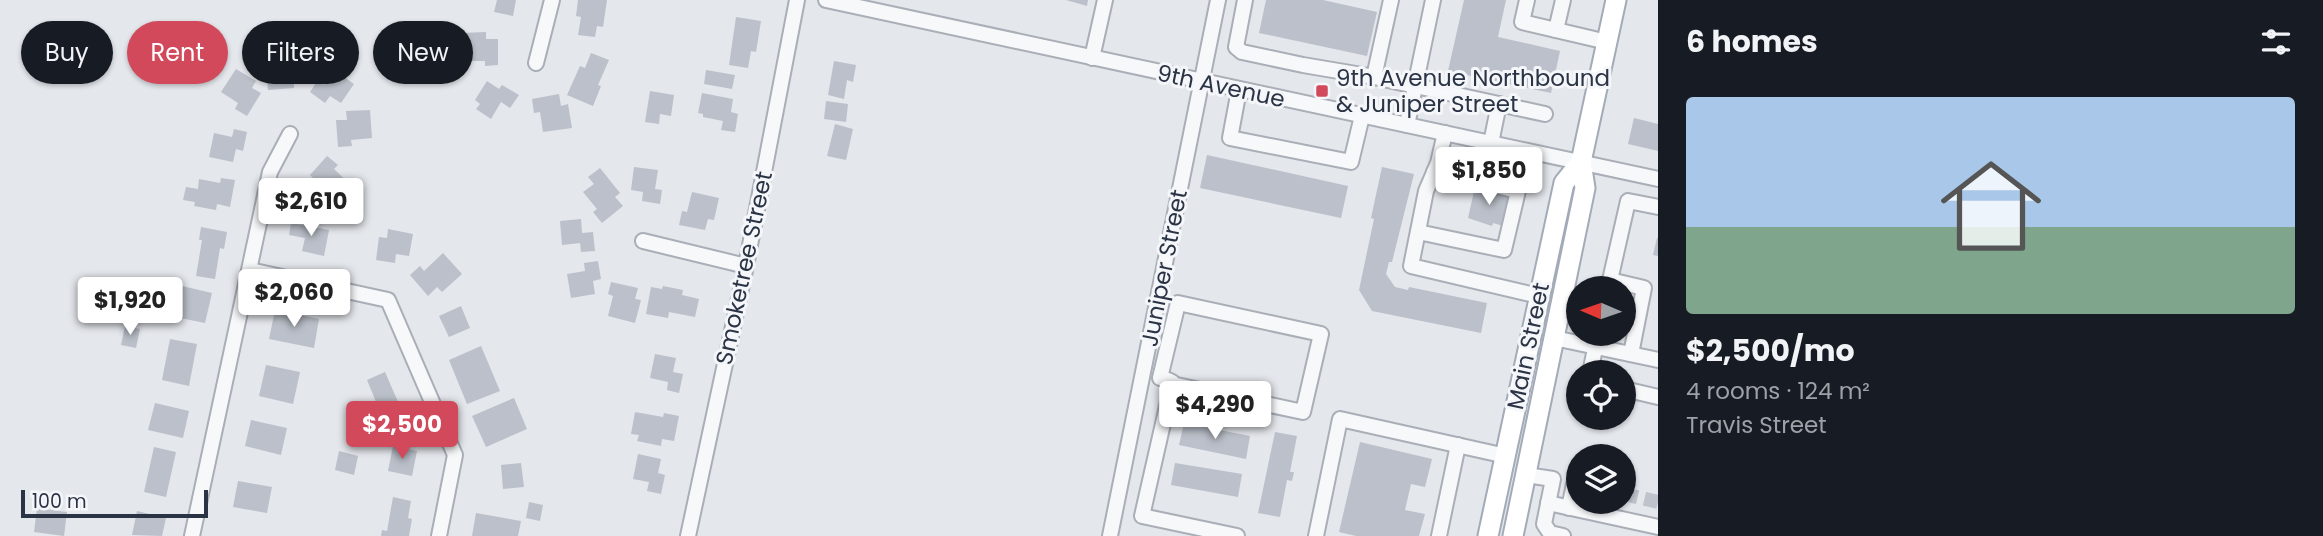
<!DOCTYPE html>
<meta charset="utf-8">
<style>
body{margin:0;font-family:Poppins,sans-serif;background:#20242c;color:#f1f3f6;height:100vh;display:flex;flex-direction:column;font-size:26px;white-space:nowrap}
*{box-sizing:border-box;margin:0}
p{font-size:23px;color:#9ea1a6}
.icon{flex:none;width:38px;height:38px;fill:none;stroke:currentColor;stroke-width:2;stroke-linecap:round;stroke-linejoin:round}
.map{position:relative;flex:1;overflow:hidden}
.details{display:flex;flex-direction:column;background:#171b24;width:665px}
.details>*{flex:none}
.guide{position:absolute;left:21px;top:21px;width:665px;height:63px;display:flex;gap:14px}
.needle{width:46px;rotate:272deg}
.buttons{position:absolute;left:1566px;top:276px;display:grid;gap:14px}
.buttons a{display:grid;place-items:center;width:70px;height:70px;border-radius:50%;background:#171b24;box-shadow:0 2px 5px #0004;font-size:35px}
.scale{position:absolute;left:21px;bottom:18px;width:187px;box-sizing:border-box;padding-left:7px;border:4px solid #2b3445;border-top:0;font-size:19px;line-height:24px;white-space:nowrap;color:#2b3445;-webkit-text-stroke:5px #f4f6f9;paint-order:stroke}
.price{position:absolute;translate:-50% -60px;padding:0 16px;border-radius:7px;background:#fff;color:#222;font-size:23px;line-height:46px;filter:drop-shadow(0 2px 4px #0008)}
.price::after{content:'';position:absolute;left:50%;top:42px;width:21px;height:16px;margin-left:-10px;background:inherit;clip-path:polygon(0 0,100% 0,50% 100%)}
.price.on{background:#d1495b;color:#fff}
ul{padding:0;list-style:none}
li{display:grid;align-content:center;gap:14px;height:371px;padding:0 28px}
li+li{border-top:2px solid #363941}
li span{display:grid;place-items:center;height:217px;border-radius:7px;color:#555}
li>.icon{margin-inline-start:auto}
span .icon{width:126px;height:126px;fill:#fffc;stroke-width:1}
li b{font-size:30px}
h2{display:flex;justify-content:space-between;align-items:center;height:84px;padding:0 28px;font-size:30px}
.tag{padding:0 24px;border-radius:32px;background:#171b24;box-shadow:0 2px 5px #0004;font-size:24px;line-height:63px}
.tag.on{background:#d1495b;color:#fff}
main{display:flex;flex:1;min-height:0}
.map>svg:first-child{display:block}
.building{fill:#bbc0ca}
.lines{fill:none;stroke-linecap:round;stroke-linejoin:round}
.minor-tunnel{stroke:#bfc3cb;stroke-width:14;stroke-dasharray:14 7;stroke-linecap:butt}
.minor-casing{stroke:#a9aeb7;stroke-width:18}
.major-casing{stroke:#a3abb8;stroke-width:23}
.minor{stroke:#f7f8fa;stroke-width:14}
.major{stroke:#fff;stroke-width:19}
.poi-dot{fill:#d1495b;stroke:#f4f6f9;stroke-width:2.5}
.labels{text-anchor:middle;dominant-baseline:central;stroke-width:6;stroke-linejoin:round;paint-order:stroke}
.poi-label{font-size:23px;fill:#2b3445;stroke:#f4f6f9;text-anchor:start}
.street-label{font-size:23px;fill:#2b3445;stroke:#f4f6f9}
</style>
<main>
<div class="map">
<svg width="1658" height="536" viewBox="0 0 1658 536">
<rect width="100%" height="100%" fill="#e4e7ec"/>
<g class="building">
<path d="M 497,0 L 516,0 L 513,16 L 494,12 Z"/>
<path d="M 578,0 L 607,0 L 603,27 L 597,26 L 595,37 L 578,35 L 581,17 L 576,16 Z"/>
<path d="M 1066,0 L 1088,0 L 1087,6 Z"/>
<path d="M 1266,0 L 1323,0 L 1377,12 L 1367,56 L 1259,33 Z"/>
<path d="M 1464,0 L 1506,0 L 1498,37 L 1560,51 L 1551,93 L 1448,71 Z"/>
<path d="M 736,17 L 761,21 L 756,52 L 751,51 L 748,68 L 729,65 Z"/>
<path d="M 486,32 L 486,39 L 498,39 L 498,65 L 485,66 L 485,61 L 463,61 L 462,33 Z"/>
<path d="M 591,53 L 609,60 L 598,85 L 601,86 L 593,106 L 567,95 L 580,66 L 585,68 Z"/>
<path d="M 286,54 L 287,74 L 293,74 L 294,88 L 268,90 L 267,78 L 259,78 L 258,55 Z"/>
<path d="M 834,61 L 856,65 L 853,82 L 847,80 L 844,99 L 828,95 Z"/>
<path d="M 236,69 L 256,81 L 252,88 L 261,93 L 247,116 L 235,109 L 238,103 L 221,92 Z"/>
<path d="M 334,70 L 354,84 L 341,103 L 330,96 L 325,103 L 310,92 L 318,80 L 324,85 Z"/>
<path d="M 706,70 L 735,75 L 732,89 L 704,84 Z"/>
<path d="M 487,81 L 499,89 L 502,85 L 519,95 L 510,108 L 501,102 L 491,119 L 476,109 L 480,104 L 475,100 Z"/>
<path d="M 650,91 L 674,95 L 671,116 L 660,114 L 659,124 L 645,122 Z"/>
<path d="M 702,93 L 733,99 L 731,112 L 738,114 L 735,132 L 721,130 L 723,121 L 703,117 L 703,114 L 698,113 Z"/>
<path d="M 559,94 L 561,106 L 568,104 L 572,128 L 543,132 L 540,112 L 534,113 L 532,99 Z"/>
<path d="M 826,101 L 848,104 L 846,122 L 824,119 Z"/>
<path d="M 370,110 L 372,138 L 351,140 L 352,146 L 338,147 L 336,120 L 347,120 L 346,111 Z"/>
<path d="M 1634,118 L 1658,124 L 1658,151 L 1628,144 Z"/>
<path d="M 835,124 L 853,129 L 846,160 L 827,156 Z"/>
<path d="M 234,129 L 247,132 L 243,151 L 236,149 L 233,162 L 209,157 L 214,133 L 232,137 Z"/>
<path d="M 1207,155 L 1348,186 L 1341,218 L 1200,188 Z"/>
<path d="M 327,156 L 338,165 L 334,169 L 354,188 L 335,208 L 314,188 L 318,183 L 310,175 Z"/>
<path d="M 634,167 L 658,170 L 655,189 L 662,190 L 660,204 L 642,201 L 643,192 L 631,190 Z"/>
<path d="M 1382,167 L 1414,174 L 1392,262 L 1389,262 L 1386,274 L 1395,287 L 1408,290 L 1409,287 L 1487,303 L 1481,333 L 1372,311 L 1359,290 L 1374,219 L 1371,218 Z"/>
<path d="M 600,168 L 620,193 L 615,197 L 623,206 L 602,223 L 593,212 L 597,209 L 583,192 L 594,184 L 588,177 Z"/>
<path d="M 221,178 L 235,180 L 230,207 L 217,204 L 216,210 L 194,206 L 195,202 L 183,200 L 186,187 L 198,189 L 199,179 L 220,183 Z"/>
<path d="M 1475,187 L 1510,194 L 1503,226 L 1493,223 L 1492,226 L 1468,218 Z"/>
<path d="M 692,192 L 719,198 L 714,220 L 708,219 L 705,230 L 679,225 L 682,211 L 687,212 Z"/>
<path d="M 581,219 L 582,233 L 593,232 L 595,251 L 581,252 L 580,243 L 562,245 L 560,221 Z"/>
<path d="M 291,223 L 329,230 L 324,256 L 302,251 L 305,238 L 289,235 Z"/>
<path d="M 201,227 L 227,232 L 224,249 L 220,248 L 215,279 L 196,276 L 202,240 L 199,240 Z"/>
<path d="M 388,229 L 413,234 L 409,256 L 396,254 L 395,263 L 376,260 L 379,237 L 387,238 Z"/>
<path d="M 1657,238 L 1658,238 L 1658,256 L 1653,255 Z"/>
<path d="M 443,253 L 462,274 L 442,292 L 437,287 L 428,296 L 410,275 L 420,266 L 424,271 Z"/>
<path d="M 598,261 L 601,279 L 593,281 L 595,294 L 571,298 L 567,274 L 585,271 L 584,263 Z"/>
<path d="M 611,282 L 638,288 L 635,299 L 641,300 L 635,323 L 608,316 L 613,296 L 608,294 Z"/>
<path d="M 182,286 L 212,293 L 205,323 L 175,317 Z"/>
<path d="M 663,286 L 683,290 L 682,295 L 699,299 L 695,317 L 669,312 L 668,318 L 646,314 L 651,287 L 662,289 Z"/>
<path d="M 461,306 L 470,328 L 449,337 L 439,316 Z"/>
<path d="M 275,310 L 319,319 L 314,348 L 269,339 Z"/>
<path d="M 125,326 L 140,329 L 136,348 L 121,345 Z"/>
<path d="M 170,339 L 197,344 L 189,386 L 162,380 Z"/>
<path d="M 481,346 L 500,391 L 467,404 L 449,360 Z"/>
<path d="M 655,354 L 676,358 L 673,372 L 683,374 L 679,393 L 667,390 L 668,382 L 650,378 Z"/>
<path d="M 266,365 L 300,372 L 293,404 L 259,396 Z"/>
<path d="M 385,372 L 405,418 L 386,426 L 367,380 Z"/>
<path d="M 514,398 L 527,429 L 486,447 L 472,416 Z"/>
<path d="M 155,403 L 189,411 L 183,438 L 148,430 Z"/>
<path d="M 635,412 L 663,417 L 664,413 L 679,416 L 674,441 L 662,439 L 661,446 L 637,441 L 639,435 L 631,434 Z"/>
<path d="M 251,420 L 287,428 L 281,455 L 245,446 Z"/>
<path d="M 1184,423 L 1250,436 L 1246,459 L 1179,445 Z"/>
<path d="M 1275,432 L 1297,436 L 1290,472 L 1294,472 L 1292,481 L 1287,480 L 1280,517 L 1258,513 Z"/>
<path d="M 1360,442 L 1432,459 L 1425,487 L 1411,484 L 1405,510 L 1425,514 L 1419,536 L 1356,536 L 1339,532 Z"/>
<path d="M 393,446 L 417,451 L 412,476 L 388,471 Z"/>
<path d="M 154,447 L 176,452 L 166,497 L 144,492 Z"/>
<path d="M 339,451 L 358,456 L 354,475 L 335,470 Z"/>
<path d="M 638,454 L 661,459 L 658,473 L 665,475 L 661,494 L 647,491 L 649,482 L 633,479 Z"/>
<path d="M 521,463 L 524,487 L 503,489 L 501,465 Z"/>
<path d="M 1175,463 L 1242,474 L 1238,497 L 1171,485 Z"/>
<path d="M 238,481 L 272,487 L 267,513 L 233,507 Z"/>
<path d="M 393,497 L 411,501 L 408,518 L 412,519 L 409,536 L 381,536 L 382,530 L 387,531 Z"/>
<path d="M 529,502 L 543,505 L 540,521 L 526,518 Z"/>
<path d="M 37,508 L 67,512 L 64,536 L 34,532 Z"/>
<path d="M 137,511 L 166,518 L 162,536 L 132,535 Z"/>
<path d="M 476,513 L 521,521 L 518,536 L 472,536 Z"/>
</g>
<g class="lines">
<path class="minor-tunnel" d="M 1624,494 L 1658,502"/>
<defs>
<g id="minor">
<path d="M 826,0 L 1658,179"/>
<path d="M 1245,0 L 1236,47 L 1242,52 L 1303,65 L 1374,77 L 1391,0"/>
<path d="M 1527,0 L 1522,22 L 1607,42"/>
<path d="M 1556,30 L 1563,0"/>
<path d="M 1092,58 L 1105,0"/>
<path d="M 536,63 L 552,0"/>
<path d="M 1374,77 L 1545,114"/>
<path d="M 1239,90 L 1230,138 L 1351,162 L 1362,116"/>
<path d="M 1407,125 L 1433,0"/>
<path d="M 1445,133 L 1438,163 L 1426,191 L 1411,266 L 1539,296"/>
<path d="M 1491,143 L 1499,104"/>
<path d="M 1418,232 L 1504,250 L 1518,191 L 1434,172"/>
<path d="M 643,241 L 746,266"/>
<path d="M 250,270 L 388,300 L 455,455 L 439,536"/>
<path d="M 1610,280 L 1644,288 L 1631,354"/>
<path d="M 1608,289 L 1628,201 L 1658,207"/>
<path d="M 1554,338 L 1658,360"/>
<path d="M 1590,373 L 1598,334"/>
<path d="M 1160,378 L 1178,303 L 1321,334 L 1303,412 L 1172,384"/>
<path d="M 1168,380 L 1172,382 L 1172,384 L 1142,516 L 1237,536"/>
<path d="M 1624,389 L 1658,397"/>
<path d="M 1526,475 L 1553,479 L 1544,524 L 1550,533 L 1563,536"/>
<path d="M 1548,503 L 1658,527"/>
<path d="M 1569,508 L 1574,484 L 1578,485"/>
<path d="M 192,536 L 270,172 L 290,134"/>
<path d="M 688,536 L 746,266 L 797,0"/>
<path d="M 1110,536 L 1218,0"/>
<path d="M 1316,536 L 1340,419 L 1506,456"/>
<path d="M 1439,536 L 1458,445"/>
</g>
<g id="major">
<path d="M 1488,536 L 1564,183 L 1581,162"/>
<path d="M 1513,536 L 1585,188 L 1581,162 L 1616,0"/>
</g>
</defs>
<use href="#minor" class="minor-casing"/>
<use href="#major" class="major-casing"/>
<use href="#minor" class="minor"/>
<use href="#major" class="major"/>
</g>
<rect class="poi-dot" x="1315" y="84" width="14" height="14" rx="3.5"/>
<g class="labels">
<g class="poi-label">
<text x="1336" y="78">9th Avenue Northbound<tspan x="1336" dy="26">&amp; Juniper Street</tspan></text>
</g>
<g class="street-label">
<text transform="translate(1221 86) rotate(12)">9th Avenue</text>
<text transform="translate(744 268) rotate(-78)">Smoketree Street</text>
<text transform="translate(1164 268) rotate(-79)">Juniper Street</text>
<text transform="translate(1528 346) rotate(-78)">Main Street</text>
</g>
</g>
</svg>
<div class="buttons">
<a><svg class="needle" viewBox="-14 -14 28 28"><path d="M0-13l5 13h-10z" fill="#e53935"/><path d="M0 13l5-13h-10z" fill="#9ea1a6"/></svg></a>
<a><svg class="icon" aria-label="locate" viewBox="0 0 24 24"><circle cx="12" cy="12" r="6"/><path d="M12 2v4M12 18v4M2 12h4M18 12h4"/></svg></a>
<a><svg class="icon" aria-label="layers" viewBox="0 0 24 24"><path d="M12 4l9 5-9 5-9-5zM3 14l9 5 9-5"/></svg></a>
</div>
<div class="scale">100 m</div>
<b class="price" style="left:1489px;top:207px">$1,850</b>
<b class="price" style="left:311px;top:238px">$2,610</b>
<b class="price" style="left:294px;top:329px">$2,060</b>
<b class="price" style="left:130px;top:337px">$1,920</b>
<b class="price" style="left:1215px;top:441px">$4,290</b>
<b class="price on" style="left:402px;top:461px">$2,500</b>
<div class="guide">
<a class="tag">Buy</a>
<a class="tag on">Rent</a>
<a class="tag">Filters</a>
<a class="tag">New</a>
</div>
</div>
<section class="details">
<h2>6 homes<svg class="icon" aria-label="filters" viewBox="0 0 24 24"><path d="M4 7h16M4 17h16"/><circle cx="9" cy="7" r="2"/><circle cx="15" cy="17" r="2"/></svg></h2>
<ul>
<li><span style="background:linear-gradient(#a9c7e8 60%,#7fa58c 0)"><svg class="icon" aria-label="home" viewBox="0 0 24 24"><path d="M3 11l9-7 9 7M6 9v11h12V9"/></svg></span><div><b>$2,500/mo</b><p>4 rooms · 124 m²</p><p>Travis Street</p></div></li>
</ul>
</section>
</main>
